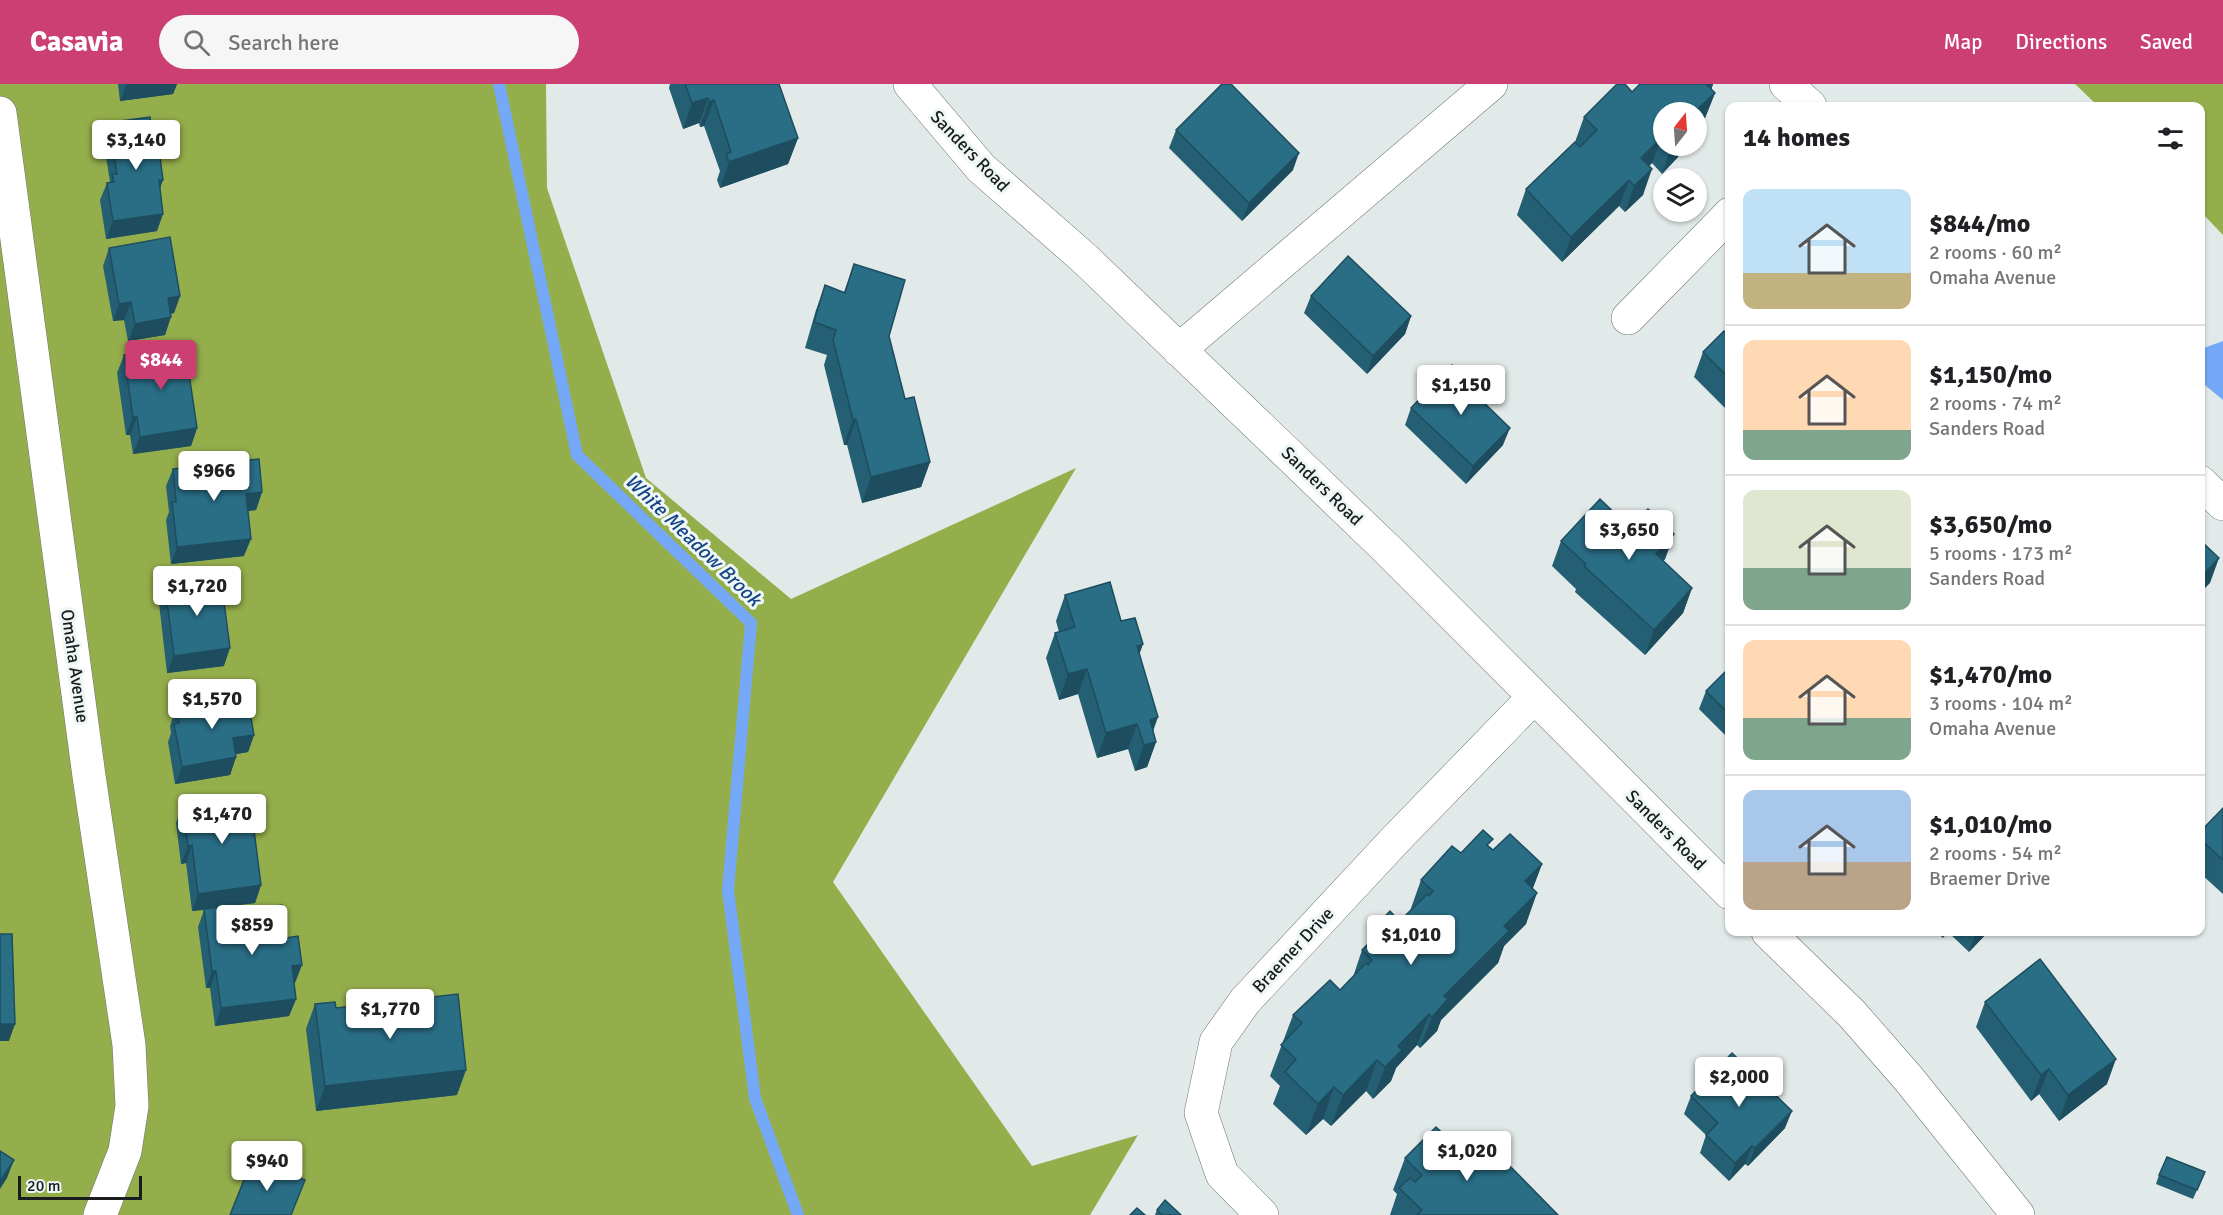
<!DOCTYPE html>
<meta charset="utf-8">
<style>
body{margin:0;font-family:Signika,sans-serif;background:#f6f6f6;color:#202124;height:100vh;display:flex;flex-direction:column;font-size:22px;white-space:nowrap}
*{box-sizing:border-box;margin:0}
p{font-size:20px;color:#757577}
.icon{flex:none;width:33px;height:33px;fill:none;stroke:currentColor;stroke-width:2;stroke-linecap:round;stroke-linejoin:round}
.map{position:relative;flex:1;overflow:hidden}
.details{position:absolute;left:1725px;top:18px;width:480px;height:834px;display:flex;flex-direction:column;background:#fff;border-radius:12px;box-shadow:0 2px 4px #0004}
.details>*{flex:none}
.needle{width:39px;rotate:17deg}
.controls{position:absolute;left:1653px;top:18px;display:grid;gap:12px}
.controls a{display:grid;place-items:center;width:54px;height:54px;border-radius:50%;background:#fff;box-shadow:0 2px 4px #0004;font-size:30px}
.scale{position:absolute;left:18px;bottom:15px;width:124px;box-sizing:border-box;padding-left:6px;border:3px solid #1a1d1d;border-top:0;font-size:16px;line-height:21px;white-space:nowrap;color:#1a1d1d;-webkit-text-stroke:4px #eff7f6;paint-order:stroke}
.price{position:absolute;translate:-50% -51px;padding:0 14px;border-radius:6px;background:#fff;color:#222;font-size:20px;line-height:39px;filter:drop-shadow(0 2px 3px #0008)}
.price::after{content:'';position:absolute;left:50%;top:36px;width:18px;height:14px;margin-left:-9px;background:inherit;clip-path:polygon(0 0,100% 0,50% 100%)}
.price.on{background:#cb3f73;color:#fff}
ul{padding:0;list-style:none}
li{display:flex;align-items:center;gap:18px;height:150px;padding:0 18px}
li+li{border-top:2px solid #e0e0e0}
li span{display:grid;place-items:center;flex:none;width:168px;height:120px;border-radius:12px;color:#555}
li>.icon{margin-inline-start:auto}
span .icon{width:72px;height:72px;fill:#fffc;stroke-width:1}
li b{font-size:26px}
h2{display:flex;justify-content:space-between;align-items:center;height:72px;padding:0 18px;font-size:26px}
header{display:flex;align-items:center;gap:36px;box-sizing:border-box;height:84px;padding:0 30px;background:#cb3f73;color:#fff}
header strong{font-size:28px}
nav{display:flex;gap:33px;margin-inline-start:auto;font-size:21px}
.search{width:420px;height:54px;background:#f6f6f6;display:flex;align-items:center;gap:15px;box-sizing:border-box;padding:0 21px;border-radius:33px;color:#757577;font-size:22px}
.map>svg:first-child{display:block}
.forest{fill:#95ae4c}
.water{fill:#75a9f8}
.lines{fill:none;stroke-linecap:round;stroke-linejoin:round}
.stream{stroke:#75a9f8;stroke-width:12}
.street-casing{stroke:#6d7473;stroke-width:34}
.street{stroke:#fff;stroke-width:33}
.wall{fill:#245f73}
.shaded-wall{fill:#1d4d5e}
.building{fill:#2a6e86;stroke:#1d4d5e;stroke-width:1.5}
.labels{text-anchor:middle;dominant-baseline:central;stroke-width:6;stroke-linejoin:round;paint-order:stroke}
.street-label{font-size:18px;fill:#1a1d1d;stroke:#eff7f6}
.water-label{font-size:20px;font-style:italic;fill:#154489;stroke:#eff7f6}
</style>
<header>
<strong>Casavia</strong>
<div class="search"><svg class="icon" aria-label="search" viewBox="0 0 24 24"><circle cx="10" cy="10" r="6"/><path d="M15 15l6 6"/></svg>Search here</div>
<nav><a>Map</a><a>Directions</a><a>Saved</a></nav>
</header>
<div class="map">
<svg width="2223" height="1131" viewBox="0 0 2223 1131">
<rect width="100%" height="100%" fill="#e2eae9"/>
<g class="forest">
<path d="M 0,0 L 546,0 L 547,104 L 646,394 L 791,515 L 1076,384 L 833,798 L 1032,1082 L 1138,1051 L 1090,1131 L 0,1131 Z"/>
<path d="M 2075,0 L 2223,0 L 2223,151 L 2201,128 L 2200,22 L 2098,22 Z"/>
</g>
<path class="water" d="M 2223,257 L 2223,316 L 2200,297 L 2201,265 Z"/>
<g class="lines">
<path class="stream" d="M 499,0 L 577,371 L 751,539 L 728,806 L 755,1014 L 798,1131"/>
<defs>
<g id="street">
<path d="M 910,0 L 981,84 L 1085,175 L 1389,467 L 1730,809"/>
<path d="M 1786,0 L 1810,22"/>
<path d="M 0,29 L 89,692 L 129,961 L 132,1022 L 125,1067 L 100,1131"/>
<path d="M 1628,234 L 1730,130"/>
<path d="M 1179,266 L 1491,0"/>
<path d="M 2200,398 L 2223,420"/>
<path d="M 1768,848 L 1852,930 L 1908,994 L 2018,1131"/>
<path d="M 1262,1131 L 1222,1090 L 1201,1029 L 1216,958 L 1245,917 L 1396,755 L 1534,613"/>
</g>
</defs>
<use href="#street" class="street-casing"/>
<use href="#street" class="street"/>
</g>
<g class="wall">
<path d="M 118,0 L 177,0 L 173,10 L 120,17 Z"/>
<path d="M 670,0 L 779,0 L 798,54 L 788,80 L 720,104 L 717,96 L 720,87 L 704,42 L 700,43 L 699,39 L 683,45 L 669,4 Z"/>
<path d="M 1639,0 L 1713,0 L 1711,6 L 1715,9 L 1705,34 L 1696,43 L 1696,28 L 1664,28 L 1664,62 L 1682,62 L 1678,73 L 1662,90 L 1652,79 L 1649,82 L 1643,111 L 1625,128 L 1619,122 L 1562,178 L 1517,131 L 1526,105 L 1575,58 L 1584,33 L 1632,8 L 1638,2 Z"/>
<path d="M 114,38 L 160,105 L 157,147 L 106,155 L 100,116 L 107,99 L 110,98 L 105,66 Z"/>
<path d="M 1176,46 L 1293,86 L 1242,137 L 1169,64 Z"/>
<path d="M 109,164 L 180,212 L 174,229 L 171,230 L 165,251 L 128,257 L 124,236 L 113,237 L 103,182 Z"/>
<path d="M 854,180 L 889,252 L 905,315 L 930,378 L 921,403 L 862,419 L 847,361 L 844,361 L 824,281 L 827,271 L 805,264 L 816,226 L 825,201 L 844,208 Z"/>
<path d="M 1311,212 L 1411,232 L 1405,250 L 1367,290 L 1304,229 Z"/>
<path d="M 1730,252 L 1730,329 L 1694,293 L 1703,268 Z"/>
<path d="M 124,271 L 197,344 L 191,362 L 133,370 L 130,351 L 126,351 L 117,289 Z"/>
<path d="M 1480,308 L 1477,313 L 1503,361 L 1466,400 L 1405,341 L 1411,324 Z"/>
<path d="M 173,385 L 262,408 L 256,426 L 247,427 L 244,472 L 171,480 L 166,436 L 169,428 L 166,402 Z"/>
<path d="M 1630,444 L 1674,450 L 1665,475 L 1663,477 L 1692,504 L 1683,529 L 1645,571 L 1575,508 L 1576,505 L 1552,482 L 1561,457 Z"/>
<path d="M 165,502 L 224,582 L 167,589 L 159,519 Z"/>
<path d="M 1065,511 L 1121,537 L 1143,560 L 1139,570 L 1153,648 L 1156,658 L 1147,683 L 1135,687 L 1128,665 L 1097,674 L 1078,610 L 1059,616 L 1046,574 L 1055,549 L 1059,548 L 1056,537 Z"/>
<path d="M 1730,583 L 1730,656 L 1699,625 L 1706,607 Z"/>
<path d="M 176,624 L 254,651 L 248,668 L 236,670 L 236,673 L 230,691 L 175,700 L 168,658 L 171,649 L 170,642 Z"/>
<path d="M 182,721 L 250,747 L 261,801 L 255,819 L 229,822 L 230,829 L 286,854 L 295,899 L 294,899 L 296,915 L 289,932 L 215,942 L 210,904 L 206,904 L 198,843 L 204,826 L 192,827 L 186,779 L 181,780 L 176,739 Z"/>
<path d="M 2223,724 L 2223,810 L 2200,789 L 2200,748 Z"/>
<path d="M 1490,763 L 1493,766 L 1542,780 L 1533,804 L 1526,840 L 1504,862 L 1498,879 L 1441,936 L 1437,947 L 1420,964 L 1417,961 L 1396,984 L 1391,997 L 1373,1015 L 1366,1007 L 1331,1042 L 1323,1035 L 1306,1051 L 1273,1020 L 1280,1002 L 1270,992 L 1293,931 L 1340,906 L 1353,893 L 1362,866 L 1367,861 L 1373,845 L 1401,839 L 1404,833 L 1410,827 L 1421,796 L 1461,769 Z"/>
<path d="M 1936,848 L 1988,848 L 1969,868 L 1948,848 L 1943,854 Z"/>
<path d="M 1985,918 L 2107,1000 L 2059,1037 L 2039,1010 L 2031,1017 L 1976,943 Z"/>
<path d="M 315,920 L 336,924 L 457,1011 L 316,1027 L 306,945 Z"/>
<path d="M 1691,1012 L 1785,1044 L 1748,1082 L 1745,1080 L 1729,1097 L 1700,1069 L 1706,1051 L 1684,1030 Z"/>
<path d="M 1452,1058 L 1478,1070 L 1498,1082 L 1558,1131 L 1390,1131 L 1397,1110 L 1393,1106 L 1405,1074 Z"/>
<path d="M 2159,1091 L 2201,1097 L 2193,1115 L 2156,1100 Z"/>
<path d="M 1157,1126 L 1181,1131 L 1155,1131 Z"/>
</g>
<g class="shaded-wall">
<path d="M 127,0 L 177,0 L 173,10 L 120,17 Z"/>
<path d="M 1706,0 L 1713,0 L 1709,13 Z"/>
<path d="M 1715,9 L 1705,34 L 1696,43 L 1696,28 L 1694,28 Z"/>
<path d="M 708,14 L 699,39 L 683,45 L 692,19 Z"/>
<path d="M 714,16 L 704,42 L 700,43 L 709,18 Z"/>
<path d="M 798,54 L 788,80 L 720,104 L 729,78 Z"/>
<path d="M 1661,54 L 1652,79 L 1632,99 L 1641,74 Z"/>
<path d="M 1674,62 L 1682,62 L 1678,73 L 1662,90 L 1671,64 Z"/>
<path d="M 1299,69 L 1293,86 L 1242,137 L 1249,119 Z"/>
<path d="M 1652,85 L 1643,111 L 1625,128 L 1634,102 Z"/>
<path d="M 159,96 L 163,96 L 157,113 Z"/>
<path d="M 1629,96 L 1619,122 L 1562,178 L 1571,153 Z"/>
<path d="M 163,130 L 157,147 L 106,155 L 113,137 Z"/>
<path d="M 180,212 L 174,229 L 161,231 L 168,214 Z"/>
<path d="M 131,218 L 124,236 L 113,237 L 119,220 Z"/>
<path d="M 1411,232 L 1405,250 L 1367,290 L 1373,272 Z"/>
<path d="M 171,233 L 165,251 L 128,257 L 135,240 Z"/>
<path d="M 133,333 L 137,333 L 130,351 L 126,351 Z"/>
<path d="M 856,335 L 847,361 L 844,361 L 853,336 Z"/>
<path d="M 197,344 L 191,362 L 133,370 L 140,353 Z"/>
<path d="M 1510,344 L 1503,361 L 1466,400 L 1473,382 Z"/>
<path d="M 930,378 L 921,403 L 862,419 L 871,393 Z"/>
<path d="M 262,408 L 256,426 L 239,428 L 246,410 Z"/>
<path d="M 1674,450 L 1665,475 L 1646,495 L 1656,470 Z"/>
<path d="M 251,455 L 244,472 L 171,480 L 177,463 Z"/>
<path d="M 2219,474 L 2210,499 L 2200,509 L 2200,494 Z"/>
<path d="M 1692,504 L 1683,529 L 1645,571 L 1654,546 Z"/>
<path d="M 1143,560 L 1134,585 L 1137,562 Z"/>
<path d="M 230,564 L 224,582 L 167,589 L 174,572 Z"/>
<path d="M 1087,585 L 1078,610 L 1059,616 L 1068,590 Z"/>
<path d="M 1158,633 L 1149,659 L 1150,636 Z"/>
<path d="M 1137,640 L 1128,665 L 1097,674 L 1106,649 Z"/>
<path d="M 254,651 L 248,668 L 226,672 L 233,654 Z"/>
<path d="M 1156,658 L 1147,683 L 1135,687 L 1144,661 Z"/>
<path d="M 236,673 L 230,691 L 175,700 L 182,683 Z"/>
<path d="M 192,761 L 186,779 L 181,780 L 188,762 Z"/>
<path d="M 1542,780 L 1530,811 L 1525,797 Z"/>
<path d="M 261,801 L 255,819 L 192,827 L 198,810 Z"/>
<path d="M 1537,809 L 1526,840 L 1504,862 L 1498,879 L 1441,936 L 1437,947 L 1420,964 L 1432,933 L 1444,912 L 1504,842 Z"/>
<path d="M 1976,848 L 1988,848 L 1969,868 Z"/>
<path d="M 302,881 L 295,899 L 286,900 L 292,882 Z"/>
<path d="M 212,887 L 216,887 L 210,904 L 206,904 Z"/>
<path d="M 296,915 L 289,932 L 215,942 L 221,924 Z"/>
<path d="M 1429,930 L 1417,961 L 1396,984 L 1391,997 L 1373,1015 L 1385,983 L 1398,962 Z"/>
<path d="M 0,940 L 15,940 L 9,957 L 0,957 Z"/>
<path d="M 2116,975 L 2107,1000 L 2059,1037 L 2068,1011 Z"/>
<path d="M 1377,976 L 1366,1007 L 1331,1042 L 1343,1011 Z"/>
<path d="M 2049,985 L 2039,1010 L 2031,1017 L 2041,991 Z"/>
<path d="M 466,986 L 457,1011 L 316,1027 L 325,1002 Z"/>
<path d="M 1334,1003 L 1323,1035 L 1306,1051 L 1318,1020 Z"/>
<path d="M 1792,1027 L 1785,1044 L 1748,1082 L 1755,1064 Z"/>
<path d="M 1752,1062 L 1745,1080 L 1729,1097 L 1735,1079 Z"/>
<path d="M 14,1076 L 7,1094 L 0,1105 L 0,1097 Z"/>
</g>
<g class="building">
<path d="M 685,0 L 779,0 L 798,54 L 729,78 L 726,70 L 731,68 L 714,16 L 709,18 L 708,14 L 692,19 Z"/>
<path d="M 1222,0 L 1231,0 L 1299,69 L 1249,119 L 1176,46 Z"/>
<path d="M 1617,0 L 1625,0 L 1632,8 L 1640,0 L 1706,0 L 1715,9 L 1694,28 L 1664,28 L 1664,57 L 1661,54 L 1641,74 L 1652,85 L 1634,102 L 1629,96 L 1571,153 L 1526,105 L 1575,58 L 1580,63 L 1597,46 L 1584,33 Z"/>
<path d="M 150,33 L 151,44 L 156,43 L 163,96 L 159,96 L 163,130 L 113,137 L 107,99 L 114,98 L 112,90 L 117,90 L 111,49 L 116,48 L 114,38 Z"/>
<path d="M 170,153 L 180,212 L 168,214 L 171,233 L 135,240 L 131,218 L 119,220 L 109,164 Z"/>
<path d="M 1348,172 L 1411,232 L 1373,272 L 1311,212 Z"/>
<path d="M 854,180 L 905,196 L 889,252 L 905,315 L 914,313 L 930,378 L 871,393 L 856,335 L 853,336 L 833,256 L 836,246 L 814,238 L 825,201 L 845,209 Z"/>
<path d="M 1724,247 L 1730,252 L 1730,295 L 1703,268 Z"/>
<path d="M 185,262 L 197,344 L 140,353 L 137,333 L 133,333 L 124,271 Z"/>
<path d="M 1452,281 L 1480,308 L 1476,311 L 1510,344 L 1473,382 L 1411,324 Z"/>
<path d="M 259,375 L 262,408 L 246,410 L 251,455 L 177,463 L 172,418 L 176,418 L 173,385 Z"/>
<path d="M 1600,415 L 1630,444 L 1648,425 L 1674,450 L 1656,470 L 1692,504 L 1654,546 L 1584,482 L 1586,480 L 1561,457 Z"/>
<path d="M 2200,456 L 2219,474 L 2200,494 Z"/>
<path d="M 221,495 L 230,564 L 174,572 L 165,502 Z"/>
<path d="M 1110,498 L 1121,537 L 1135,534 L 1143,560 L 1137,562 L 1158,633 L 1150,636 L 1156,658 L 1144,661 L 1137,640 L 1106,649 L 1087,585 L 1068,590 L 1055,549 L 1075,543 L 1065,511 Z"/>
<path d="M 1730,583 L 1730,631 L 1706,607 Z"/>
<path d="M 247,611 L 254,651 L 233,654 L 236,673 L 182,683 L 174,640 L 179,639 L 176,624 Z"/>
<path d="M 246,713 L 250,747 L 254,746 L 261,801 L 198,810 L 192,761 L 188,762 L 182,721 Z"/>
<path d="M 2223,724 L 2223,776 L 2200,755 L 2200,748 Z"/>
<path d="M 1483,746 L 1493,755 L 1487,761 L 1493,766 L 1510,750 L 1542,780 L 1525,797 L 1537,809 L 1504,842 L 1509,847 L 1444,912 L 1448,915 L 1432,933 L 1429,930 L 1398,962 L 1402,966 L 1385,983 L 1377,976 L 1343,1011 L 1334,1003 L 1318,1020 L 1285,988 L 1296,975 L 1281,961 L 1302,939 L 1293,931 L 1330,896 L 1340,906 L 1366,879 L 1368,881 L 1372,876 L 1362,866 L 1378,850 L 1373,845 L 1390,827 L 1402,840 L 1406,835 L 1404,833 L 1427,810 L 1429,812 L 1433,807 L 1421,796 L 1452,762 L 1461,769 Z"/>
<path d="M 282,821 L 286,854 L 298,852 L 302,881 L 292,882 L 296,915 L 221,924 L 216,887 L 212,887 L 204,825 L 229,822 L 230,829 Z"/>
<path d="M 0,850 L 12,850 L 15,940 L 0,940 Z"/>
<path d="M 2040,875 L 2116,975 L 2068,1011 L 2049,985 L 2041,991 L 1985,918 Z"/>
<path d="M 458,910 L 466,986 L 325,1002 L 315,920 L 335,918 L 336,924 Z"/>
<path d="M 1732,969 L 1792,1027 L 1755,1064 L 1752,1062 L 1735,1079 L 1706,1051 L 1718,1039 L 1691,1012 Z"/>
<path d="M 1436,1043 L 1452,1058 L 1459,1051 L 1478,1070 L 1483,1066 L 1498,1082 L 1504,1076 L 1558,1131 L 1417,1131 L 1422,1126 L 1399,1104 L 1410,1094 L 1415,1098 L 1422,1091 L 1405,1074 Z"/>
<path d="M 0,1067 L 14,1076 L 0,1097 Z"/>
<path d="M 2167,1073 L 2205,1088 L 2197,1106 L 2159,1091 Z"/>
<path d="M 252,1076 L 305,1096 L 291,1131 L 230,1131 Z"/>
<path d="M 1165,1116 L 1181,1131 L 1162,1131 L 1157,1126 Z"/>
<path d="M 1137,1124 L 1145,1131 L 1130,1131 Z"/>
</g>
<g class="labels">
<g class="street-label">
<text transform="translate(970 67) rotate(46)">Sanders Road</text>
<text transform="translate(1322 402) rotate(44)">Sanders Road</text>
<text transform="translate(75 582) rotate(82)">Omaha Avenue</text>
<text transform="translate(1666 746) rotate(45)">Sanders Road</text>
<text transform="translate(1293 866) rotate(-47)">Braemer Drive</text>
</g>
<g class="water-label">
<text transform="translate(693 456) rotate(44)">White Meadow Brook</text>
</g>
</g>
</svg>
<div class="controls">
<a><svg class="needle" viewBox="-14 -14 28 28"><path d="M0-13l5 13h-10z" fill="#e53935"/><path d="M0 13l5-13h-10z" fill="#757577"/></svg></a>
<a><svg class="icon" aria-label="layers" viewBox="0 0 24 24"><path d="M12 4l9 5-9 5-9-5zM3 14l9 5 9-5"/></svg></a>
</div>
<div class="scale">20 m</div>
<b class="price" style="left:136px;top:87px">$3,140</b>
<b class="price on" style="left:161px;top:307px">$844</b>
<b class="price" style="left:1461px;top:332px">$1,150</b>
<b class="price" style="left:214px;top:418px">$966</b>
<b class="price" style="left:1629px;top:477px">$3,650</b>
<b class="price" style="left:197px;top:533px">$1,720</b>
<b class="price" style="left:212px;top:646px">$1,570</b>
<b class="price" style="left:222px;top:761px">$1,470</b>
<b class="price" style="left:252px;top:872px">$859</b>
<b class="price" style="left:1411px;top:882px">$1,010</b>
<b class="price" style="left:390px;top:956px">$1,770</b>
<b class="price" style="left:1739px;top:1024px">$2,000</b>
<b class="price" style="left:1467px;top:1098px">$1,020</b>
<b class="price" style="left:267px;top:1108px">$940</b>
<section class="details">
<h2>14 homes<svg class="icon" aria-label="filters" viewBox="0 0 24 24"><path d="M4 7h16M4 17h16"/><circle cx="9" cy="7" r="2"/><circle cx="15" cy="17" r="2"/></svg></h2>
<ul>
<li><span style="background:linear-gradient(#bfe0f5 70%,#c2b280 0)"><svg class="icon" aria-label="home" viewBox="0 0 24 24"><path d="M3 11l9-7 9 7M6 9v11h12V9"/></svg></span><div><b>$844/mo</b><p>2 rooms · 60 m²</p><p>Omaha Avenue</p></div></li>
<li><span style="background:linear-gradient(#ffd9b3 75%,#7fa58c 0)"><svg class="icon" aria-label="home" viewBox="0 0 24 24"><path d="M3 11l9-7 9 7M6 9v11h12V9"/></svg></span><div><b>$1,150/mo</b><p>2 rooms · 74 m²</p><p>Sanders Road</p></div></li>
<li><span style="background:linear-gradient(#dfe7d0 65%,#7fa58c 0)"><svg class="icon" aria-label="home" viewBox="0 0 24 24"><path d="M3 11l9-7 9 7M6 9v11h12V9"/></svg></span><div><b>$3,650/mo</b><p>5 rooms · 173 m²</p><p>Sanders Road</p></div></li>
<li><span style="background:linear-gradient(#ffd9b3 65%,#7fa58c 0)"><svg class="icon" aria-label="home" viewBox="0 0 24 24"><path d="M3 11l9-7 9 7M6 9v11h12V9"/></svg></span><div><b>$1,470/mo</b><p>3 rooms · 104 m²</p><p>Omaha Avenue</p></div></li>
<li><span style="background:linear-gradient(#a9c7e8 60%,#b9a48a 0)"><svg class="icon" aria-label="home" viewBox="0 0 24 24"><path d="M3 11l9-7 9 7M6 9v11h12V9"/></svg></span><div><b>$1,010/mo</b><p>2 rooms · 54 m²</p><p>Braemer Drive</p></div></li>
</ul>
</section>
</div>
